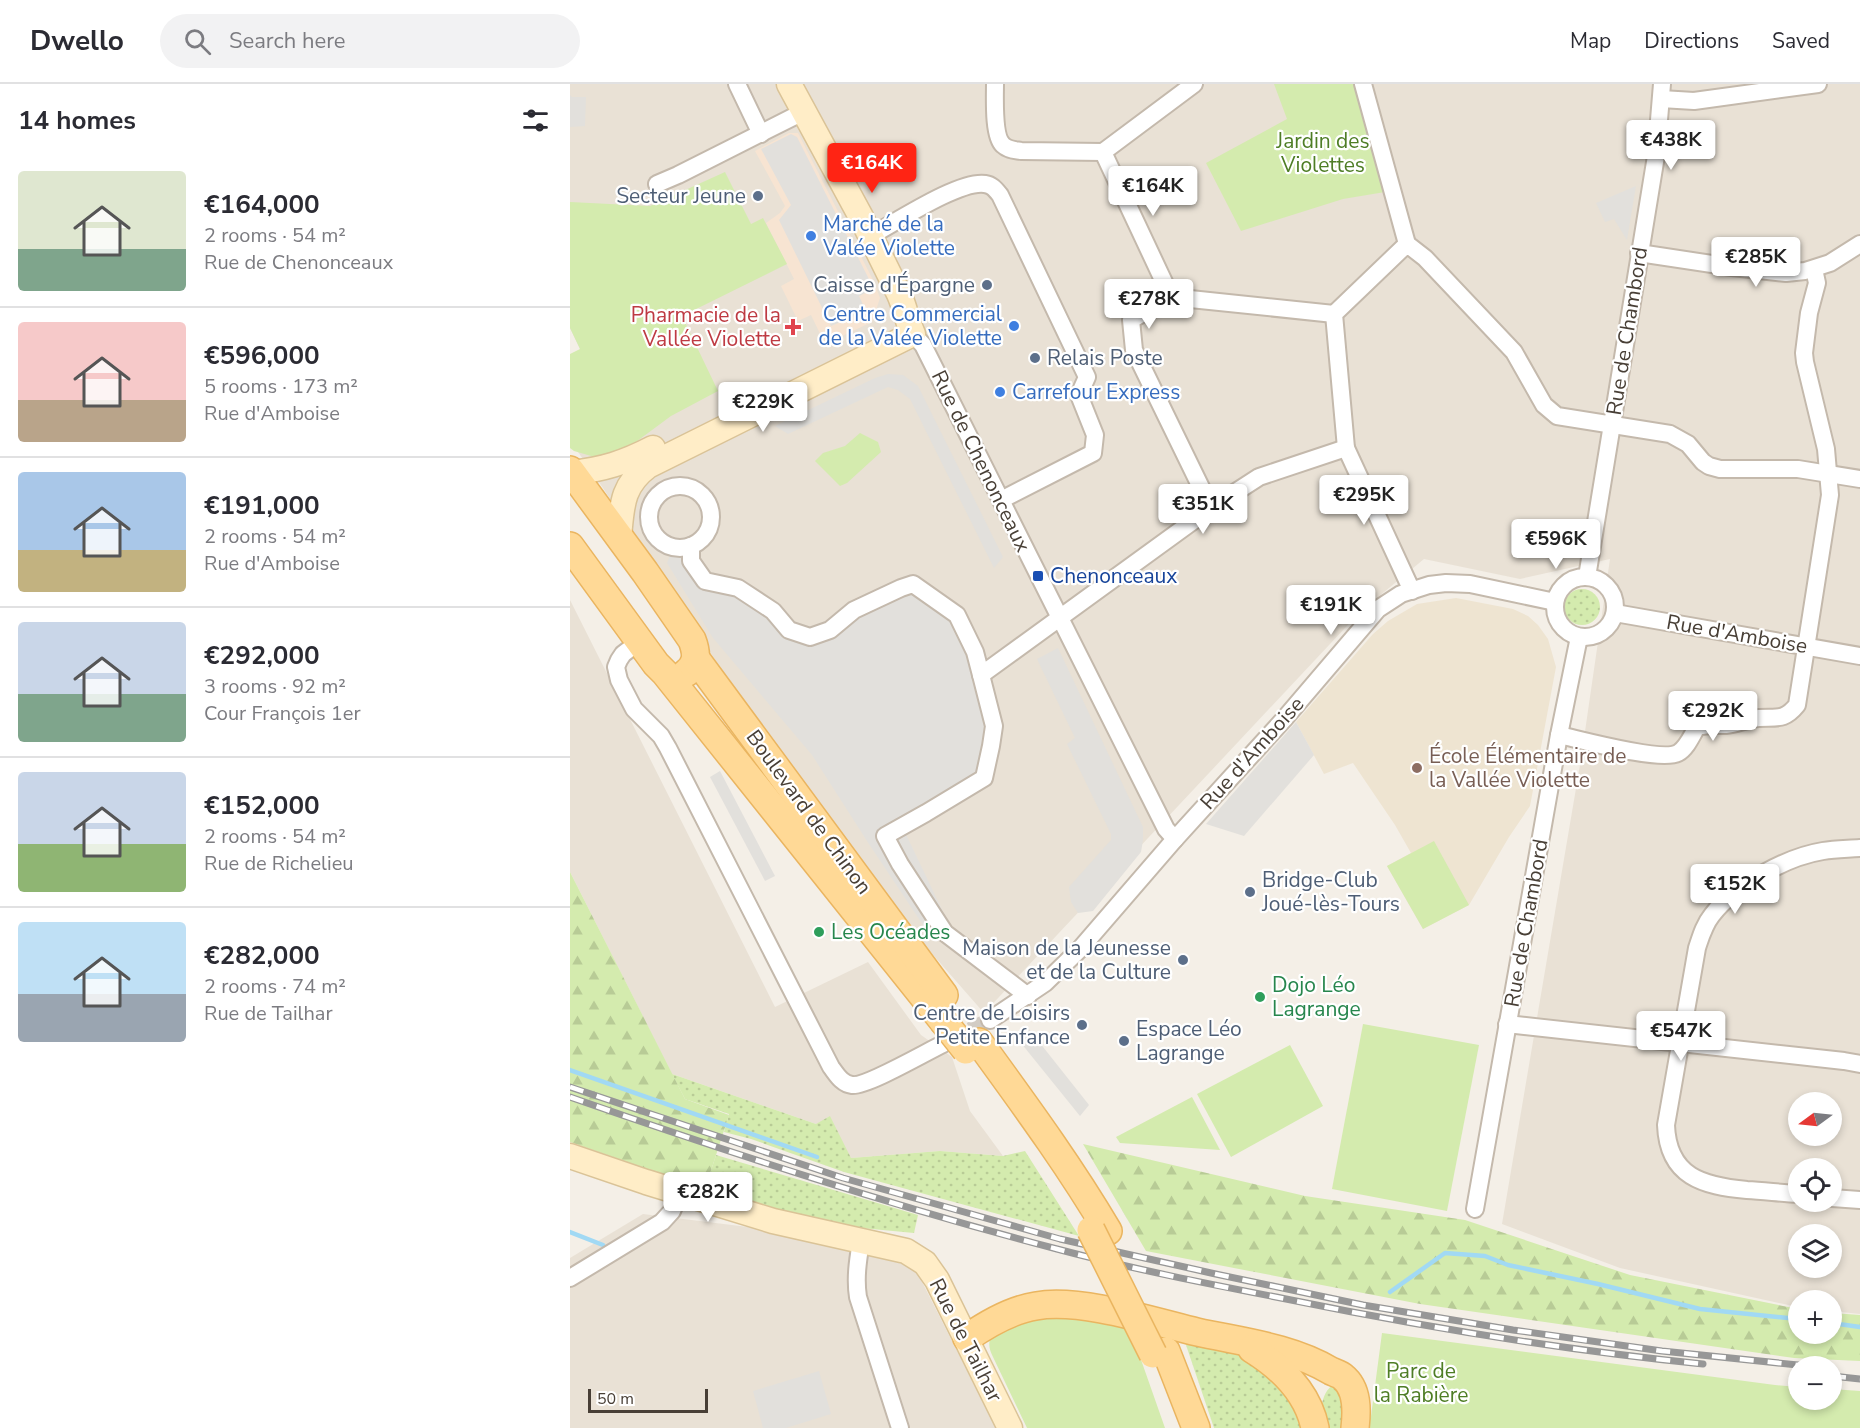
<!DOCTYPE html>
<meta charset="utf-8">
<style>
body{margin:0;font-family:"Nunito Sans",sans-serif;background:#f2f2f3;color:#2b2b33;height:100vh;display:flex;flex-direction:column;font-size:22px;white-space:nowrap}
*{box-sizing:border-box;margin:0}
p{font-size:20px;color:#7c7c81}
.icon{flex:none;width:33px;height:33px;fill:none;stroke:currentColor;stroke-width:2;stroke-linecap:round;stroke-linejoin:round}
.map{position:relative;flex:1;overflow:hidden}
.sheet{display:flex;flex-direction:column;background:#fff;width:570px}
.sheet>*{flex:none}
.needle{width:39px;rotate:255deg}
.tools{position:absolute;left:1218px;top:1008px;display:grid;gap:12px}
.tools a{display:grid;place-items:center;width:54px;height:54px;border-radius:50%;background:#fff;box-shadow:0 3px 9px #0003;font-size:30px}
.scale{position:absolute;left:18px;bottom:15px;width:120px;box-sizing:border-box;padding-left:6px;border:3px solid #483f36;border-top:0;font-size:16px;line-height:21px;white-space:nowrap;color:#483f36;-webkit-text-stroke:4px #fff;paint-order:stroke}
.price{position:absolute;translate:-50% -51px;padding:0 14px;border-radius:6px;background:#fff;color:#222;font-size:20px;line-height:39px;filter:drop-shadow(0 2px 3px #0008)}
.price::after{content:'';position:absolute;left:50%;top:36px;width:18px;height:14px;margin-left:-9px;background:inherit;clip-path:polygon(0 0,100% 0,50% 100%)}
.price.active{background:#ff2414;color:#fff}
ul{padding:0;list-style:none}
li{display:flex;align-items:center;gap:18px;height:150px;padding:0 18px}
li+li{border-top:2px solid #e1e1e2}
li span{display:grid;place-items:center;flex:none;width:168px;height:120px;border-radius:6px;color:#555}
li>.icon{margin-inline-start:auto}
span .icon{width:72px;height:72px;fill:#fffc;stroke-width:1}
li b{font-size:26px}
h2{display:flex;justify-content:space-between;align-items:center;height:72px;padding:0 18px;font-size:26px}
header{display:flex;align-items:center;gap:36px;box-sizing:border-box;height:84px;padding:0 30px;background:#fff;border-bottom:2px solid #e1e1e2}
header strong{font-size:28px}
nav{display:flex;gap:33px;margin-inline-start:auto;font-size:21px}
.search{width:420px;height:54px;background:#f2f2f3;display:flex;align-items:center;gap:15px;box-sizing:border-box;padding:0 21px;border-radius:33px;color:#7c7c81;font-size:22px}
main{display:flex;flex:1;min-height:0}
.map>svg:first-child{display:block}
.residential{fill:#e9e1d5;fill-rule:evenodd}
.commercial{fill:#f7e4d2}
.education{fill:#eee4d1}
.grass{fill:url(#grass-dots)}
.forest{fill:url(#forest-firs)}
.park{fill:#d4ebae}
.parking{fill:#e2e0dc}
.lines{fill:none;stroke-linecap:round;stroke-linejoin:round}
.stream{stroke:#a1d9f4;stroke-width:4.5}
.street-tunnel{stroke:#d2ccc4;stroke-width:16;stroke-dasharray:16 8;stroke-linecap:butt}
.street-casing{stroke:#c4b9ac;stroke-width:20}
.secondary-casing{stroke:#dac397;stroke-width:27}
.primary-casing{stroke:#eab560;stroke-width:30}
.street{stroke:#fff;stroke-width:16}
.secondary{stroke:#ffedc7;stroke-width:24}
.primary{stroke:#ffd996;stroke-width:27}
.rail-casing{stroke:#979797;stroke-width:7}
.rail{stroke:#fff;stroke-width:4.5;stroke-dasharray:14;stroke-linecap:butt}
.primary-bridge-casing{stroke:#eab560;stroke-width:30;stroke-linecap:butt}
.primary-bridge{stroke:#ffd996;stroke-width:27}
.service-dot{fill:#5c6f8a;stroke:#fff;stroke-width:2}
.shop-dot{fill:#3f7fe0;stroke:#fff;stroke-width:2}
.health-dot{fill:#e0444e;stroke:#fff;stroke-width:2}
.transit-dot{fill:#1a4fb4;stroke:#fff;stroke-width:2}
.education-dot{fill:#8d6e63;stroke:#fff;stroke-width:2}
.leisure-dot{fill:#2e9e5b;stroke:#fff;stroke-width:2}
.labels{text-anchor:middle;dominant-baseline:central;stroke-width:4.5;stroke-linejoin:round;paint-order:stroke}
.park-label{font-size:21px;fill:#4e7d25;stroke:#fff}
.service-label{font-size:21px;fill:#4e5e75;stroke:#fff;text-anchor:end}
.shop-label{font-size:21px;fill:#366cbe;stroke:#fff;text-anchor:start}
.health-label{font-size:21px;fill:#be3a42;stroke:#fff;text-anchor:end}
.street-label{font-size:21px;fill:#483f36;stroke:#fff}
.transit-label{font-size:21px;fill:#164399;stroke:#fff;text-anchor:start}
.education-label{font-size:21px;fill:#785e54;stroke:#fff;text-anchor:start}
.leisure-label{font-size:21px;fill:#27864d;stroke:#fff;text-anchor:start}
</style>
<header>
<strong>Dwello</strong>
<div class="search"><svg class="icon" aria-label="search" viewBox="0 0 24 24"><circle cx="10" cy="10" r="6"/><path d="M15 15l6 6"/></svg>Search here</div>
<nav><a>Map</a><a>Directions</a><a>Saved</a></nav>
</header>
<main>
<section class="sheet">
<h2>14 homes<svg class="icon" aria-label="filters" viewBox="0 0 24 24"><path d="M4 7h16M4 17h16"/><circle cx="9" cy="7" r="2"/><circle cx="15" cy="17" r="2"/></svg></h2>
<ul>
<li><span style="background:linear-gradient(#dfe7d0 65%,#7fa58c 0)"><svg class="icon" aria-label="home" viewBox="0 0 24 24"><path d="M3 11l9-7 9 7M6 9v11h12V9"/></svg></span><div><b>€164,000</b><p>2 rooms · 54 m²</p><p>Rue de Chenonceaux</p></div></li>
<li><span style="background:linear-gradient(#f6c9c9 65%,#b9a48a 0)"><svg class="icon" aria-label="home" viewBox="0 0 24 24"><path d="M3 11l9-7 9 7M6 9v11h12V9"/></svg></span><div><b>€596,000</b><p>5 rooms · 173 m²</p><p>Rue d'Amboise</p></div></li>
<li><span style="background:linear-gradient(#a9c7e8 65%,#c2b280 0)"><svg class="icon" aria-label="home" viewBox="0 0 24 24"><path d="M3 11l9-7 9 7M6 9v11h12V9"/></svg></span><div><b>€191,000</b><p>2 rooms · 54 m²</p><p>Rue d'Amboise</p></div></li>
<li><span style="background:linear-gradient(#c9d6e8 60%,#7fa58c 0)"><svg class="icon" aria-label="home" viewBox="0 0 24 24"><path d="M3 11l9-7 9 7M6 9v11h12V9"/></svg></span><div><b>€292,000</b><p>3 rooms · 92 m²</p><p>Cour François 1er</p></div></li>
<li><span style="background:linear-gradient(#c9d6e8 60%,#8fb573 0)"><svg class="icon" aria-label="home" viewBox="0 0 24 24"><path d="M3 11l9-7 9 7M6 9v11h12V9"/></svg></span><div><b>€152,000</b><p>2 rooms · 54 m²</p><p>Rue de Richelieu</p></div></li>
<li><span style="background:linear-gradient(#bfe0f5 60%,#9aa5b1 0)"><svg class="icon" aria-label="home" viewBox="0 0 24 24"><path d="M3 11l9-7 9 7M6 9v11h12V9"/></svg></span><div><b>€282,000</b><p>2 rooms · 74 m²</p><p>Rue de Tailhar</p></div></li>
</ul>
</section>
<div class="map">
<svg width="1290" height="1344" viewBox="0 0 1290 1344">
<defs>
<pattern id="grass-dots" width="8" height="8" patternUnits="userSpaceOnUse" patternTransform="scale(1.5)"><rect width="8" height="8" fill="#d4ebae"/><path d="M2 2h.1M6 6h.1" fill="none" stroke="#b8cb96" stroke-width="1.8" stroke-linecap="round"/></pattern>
<pattern id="forest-firs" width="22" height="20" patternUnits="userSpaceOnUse" patternTransform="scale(1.5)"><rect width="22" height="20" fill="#d4ebae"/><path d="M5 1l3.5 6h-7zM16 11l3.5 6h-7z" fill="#b8cb96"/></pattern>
</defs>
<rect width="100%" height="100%" fill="#f4efe7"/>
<g class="residential">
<path d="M 0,0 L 1290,0 L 1290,1230 L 1262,1227 L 1262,1216 L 1228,1216 L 1228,1222 L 1223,1222 L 1050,1184 L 932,1140 L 1011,675 L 1040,475 L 950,495 L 854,475 L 790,528 L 414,929 L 350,856 L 176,623 L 33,404 L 8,368 L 10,265 L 0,244 ZM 1228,1018 L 1262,1018 L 1262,1052 L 1228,1052 ZM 1228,1084 L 1262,1084 L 1262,1118 L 1228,1118 ZM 1228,1150 L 1262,1150 L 1262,1184 L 1228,1184 Z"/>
<path d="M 0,516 L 205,923 L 298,878 L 351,951 L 382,973 L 400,1027 L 433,1072 L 370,1067 L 281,1074 L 246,1040 L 102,990 L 0,788 Z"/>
<path d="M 73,1130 L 210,1147 L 280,1164 L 345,1184 L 426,1344 L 0,1344 L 0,1174 Z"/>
</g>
<path class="commercial" d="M 219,49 L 228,49 L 304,198 L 310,214 L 302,238 L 255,260 L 241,231 L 228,237 L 211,202 L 224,195 L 196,139 L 210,129 L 215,122 L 185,67 Z"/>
<path class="education" d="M 886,514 L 943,525 L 958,532 L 968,541 L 978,555 L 986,583 L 960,722 L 939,753 L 899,821 L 853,845 L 817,782 L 841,769 L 825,741 L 783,679 L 754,690 L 726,638 L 803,550 L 818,537 L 847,520 Z"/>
<g class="grass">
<circle cx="1012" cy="523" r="18"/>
<path d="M 102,990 L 246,1040 L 260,1032 L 281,1074 L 370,1067 L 433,1072 L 455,1067 L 509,1152 L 274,1088 L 181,1055 L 154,1048 L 159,1030 L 115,1015 Z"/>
<path d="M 146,1071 L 348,1131 L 344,1149 L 249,1140 L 135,1105 Z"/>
<path d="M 614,1255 L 673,1270 L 702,1286 L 736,1344 L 644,1344 Z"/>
<path d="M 767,1298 L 779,1344 L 752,1344 C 750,1327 750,1307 767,1298 Z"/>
</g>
<g class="forest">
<path d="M 0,788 L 115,1015 L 159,1031 L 135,1105 L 0,1058 Z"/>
<path d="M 513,1060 L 735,1112 L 895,1136 L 1060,1191 L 1228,1225 L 1228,1250 L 1262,1250 L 1262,1229 L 1290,1231 L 1290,1277 L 1224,1274 L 850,1220 L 576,1167 Z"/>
</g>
<g class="park">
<path d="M 704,0 L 786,0 L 815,108 L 773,115 L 671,147 L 636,79 L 717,35 Z"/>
<path d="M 155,88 L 181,140 L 193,134 L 217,180 L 112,232 L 148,307 L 101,332 L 55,366 L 28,374 L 4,367 L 0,364 L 0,270 L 10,265 L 0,244 L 0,118 L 80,122 Z"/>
<path d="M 290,349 L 308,358 L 311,368 L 277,399 L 270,402 L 245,377 L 253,369 L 275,362 Z"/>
<path d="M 864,757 L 899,821 L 853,845 L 817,782 Z"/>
<path d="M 793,940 L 909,961 L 877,1127 L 762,1105 Z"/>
<path d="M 720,961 L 753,1022 L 661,1073 L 627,1010 Z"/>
<path d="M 622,1013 L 650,1066 L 550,1059 L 546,1053 Z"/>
<path d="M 470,1230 L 556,1240 L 569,1270 L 595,1344 L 457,1344 L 423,1273 C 419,1265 418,1260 421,1250 Z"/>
<path d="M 812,1249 L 1205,1301 L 1228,1303 L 1228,1316 L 1262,1316 L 1262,1305 L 1290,1307 L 1290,1344 L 796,1344 L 801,1332 Z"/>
</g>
<g class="parking">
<path d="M 0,11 L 2,13 L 16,13 L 15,42 L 0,43 Z"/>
<path d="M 221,50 L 227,53 L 304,205 L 289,212 L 296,227 L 261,242 L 209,136 L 221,121 L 191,65 Z"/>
<path d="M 1066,102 L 1057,156 L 1044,135 L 1035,138 L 1026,119 Z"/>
<path d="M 318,290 L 333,291 L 348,302 L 433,473 L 424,484 L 340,315 L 328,306 L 318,303 L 218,350 L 205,342 L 305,294 Z"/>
<path d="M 103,464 L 113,464 L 135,497 L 168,504 L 240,553 L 343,500 L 387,531 L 424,642 L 414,694 L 332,742 L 375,832 L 355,844 L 297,757 L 242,671 L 143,554 L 97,479 Z"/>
<path d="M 488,564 L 573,743 L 573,756 L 571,768 L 523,827 L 508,829 L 501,818 L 499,803 L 541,756 L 541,750 L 497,660 L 505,654 L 467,575 Z"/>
<path d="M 726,638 L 744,671 L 674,752 L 636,740 Z"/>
<path d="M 150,687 L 205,792 L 195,797 L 140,693 Z"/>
<path d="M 458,944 L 519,1021 L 510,1032 L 451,959 Z"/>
<path d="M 249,1287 L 261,1330 L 216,1344 L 193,1344 L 183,1307 Z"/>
</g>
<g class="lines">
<g class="stream">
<path d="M 0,986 L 247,1073"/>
<path d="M 0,1148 L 33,1161"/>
<path d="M 820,1208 L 875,1169 L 915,1172 L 938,1181 L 1028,1200 L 1130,1225 L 1228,1235"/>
<path d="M 1262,1239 L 1290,1243"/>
</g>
<path class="street-tunnel" d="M 379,957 L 420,936"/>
<defs>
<g id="street">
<path d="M 167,0 L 191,50"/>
<path d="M 425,0 C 425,13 423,52 433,61 C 438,66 445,66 451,67 L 533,68 L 624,0"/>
<path d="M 793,0 L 837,160"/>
<path d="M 1091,15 L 1124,17 L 1248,0"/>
<path d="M 533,68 L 601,213"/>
<path d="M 87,100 L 108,91 L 233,28"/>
<path d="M 300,152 C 325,139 389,96 415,100 C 422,101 425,105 430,111 L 517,293 L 509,311 L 525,351 L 523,369 L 431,416"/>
<path d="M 1069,169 L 1162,183 L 1216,189 L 1235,187 L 1260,179 L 1290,160"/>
<path d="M 343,250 L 353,261 L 596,745 L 605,755"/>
<circle cx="110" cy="433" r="31"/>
<path d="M 641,424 L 564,266 L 561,236 L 601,213 L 764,230"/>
<path d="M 121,462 L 121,477 L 135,497 L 168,504 L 203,527 L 219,546 L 240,553 L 260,546 L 284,526 L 331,504 L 343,500 L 387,531 L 405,568 L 411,591 L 641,424 L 689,393 L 776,364"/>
<path d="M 1017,493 L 1086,72 L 1092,0"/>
<circle cx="1015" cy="523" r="30"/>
<path d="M 842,507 L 776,364 L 764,230 L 837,160 L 855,174 L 944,268 L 974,321 L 987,332 L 1100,350 L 1118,360 L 1133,378 L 1139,382 L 1150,385 L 1228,385 L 1290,395"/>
<path d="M 1045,529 L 1290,572"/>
<path d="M 70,557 L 53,570 L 49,576 L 46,583 L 49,596 L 64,625 L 91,652 L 98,664 L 261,983 C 267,991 272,1000 282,1001 C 296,1003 356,968 373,960"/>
<path d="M 411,591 L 424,642 L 421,662 L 414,694 L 356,729 L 315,752 L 330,780 L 375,849 L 458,912"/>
<path d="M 989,651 C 1012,656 1091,678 1108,669 C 1117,664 1122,651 1127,643 C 1137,640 1145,641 1156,641 C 1167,640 1177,635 1189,634 C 1207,633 1214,637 1227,621 L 1260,411 L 1256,365 L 1235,278 L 1234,269 L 1239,229 L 1247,199 L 1244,185"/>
<path d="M 420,936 L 475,899 L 510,865 L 605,755 L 715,634 L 808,525 L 831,510 L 859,501 L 876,499 L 900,500 L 985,518"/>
<path d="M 937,940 L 1274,977 L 1290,980"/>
<path d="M 1228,1110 C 1211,1109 1194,1107 1177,1106 C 1133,1102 1098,1093 1096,1041 L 1127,864 C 1131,852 1134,841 1142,831 C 1165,801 1216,773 1253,767 C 1265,765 1278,765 1290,764"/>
<path d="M 1262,1114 L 1290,1116"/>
<path d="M 905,1125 L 989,651 L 1009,553"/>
<path d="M 291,1157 C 288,1176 285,1194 288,1213 L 330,1344"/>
<path d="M 0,1194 L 92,1138 L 102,1127 L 110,1108"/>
</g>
<g id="secondary">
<path d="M 2,389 C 34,385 54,379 83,364"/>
<path d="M 49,453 C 52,423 51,402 78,382 L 343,250 C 337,237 335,223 329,210 L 291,133 L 219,0"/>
<path d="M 0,1072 L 76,1098 L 203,1137 L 336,1167 L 355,1179 L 367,1196 L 440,1344"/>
</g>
<g id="primary">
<path d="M 0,386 L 75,488 L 122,556 C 127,569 128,580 116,589"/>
<path d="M 0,462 L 86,580 L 95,589 L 373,937"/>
<path d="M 126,575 L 374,911"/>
<path d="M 409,958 C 454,1020 499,1081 538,1147"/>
<path d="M 397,1254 C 417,1240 441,1226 466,1222 C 510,1214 582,1237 627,1248 C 672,1258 721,1263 761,1287 C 765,1289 770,1290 773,1293 C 788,1305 787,1327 785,1344"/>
<path d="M 682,1265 C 711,1283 738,1309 745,1344"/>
<path d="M 596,1267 L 626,1344"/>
</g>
</defs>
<use href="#street" class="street-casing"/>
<use href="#secondary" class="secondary-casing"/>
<use href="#primary" class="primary-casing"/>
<use href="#street" class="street"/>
<use href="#secondary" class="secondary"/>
<use href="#primary" class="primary"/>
<defs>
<g id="rail">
<path d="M 0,1003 L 273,1094 L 490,1155 L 641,1189 L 793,1221 L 943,1246 L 1092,1267 L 1238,1282"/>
<path d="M 0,1013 C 161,1069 322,1122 487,1165 C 562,1185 639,1200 716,1215 C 854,1243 993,1266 1133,1280"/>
<path d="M 1262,1292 L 1290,1295"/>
</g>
</defs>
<use href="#rail" class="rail-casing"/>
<use href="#rail" class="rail"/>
<defs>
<g id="primary-bridge">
<path d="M 373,937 L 396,966"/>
<path d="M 521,1146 L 583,1270"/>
</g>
</defs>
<use href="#primary-bridge" class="primary-bridge-casing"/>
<use href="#primary-bridge" class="primary-bridge"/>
</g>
<g class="service-dot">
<circle cx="188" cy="112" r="6"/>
<circle cx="417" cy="201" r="6"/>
<circle cx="465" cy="274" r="6"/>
<circle cx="680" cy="808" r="6"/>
<circle cx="613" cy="876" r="6"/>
<circle cx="512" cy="941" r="6"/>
<circle cx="554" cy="957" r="6"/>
</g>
<g class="shop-dot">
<circle cx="241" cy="152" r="6"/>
<circle cx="444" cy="242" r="6"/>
<circle cx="430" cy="308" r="6"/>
</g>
<path class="health-dot" d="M220 234h6v6h6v6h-6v6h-6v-6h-6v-6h6z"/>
<rect class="transit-dot" x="462" y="486" width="12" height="12" rx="3"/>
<circle class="education-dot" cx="847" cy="684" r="6"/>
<g class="leisure-dot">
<circle cx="249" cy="848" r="6"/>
<circle cx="690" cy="913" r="6"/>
</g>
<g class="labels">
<g class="park-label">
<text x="753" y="57">Jardin des<tspan x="753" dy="24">Violettes</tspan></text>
<text x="851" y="1287">Parc de<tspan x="851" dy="24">la Rabière</tspan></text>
</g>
<g class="service-label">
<text x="176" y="112">Secteur Jeune</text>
<text x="405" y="201">Caisse d'Épargne</text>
<text x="477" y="274" text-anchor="start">Relais Poste</text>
<text x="692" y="796" text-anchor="start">Bridge-Club<tspan x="692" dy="24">Joué-lès-Tours</tspan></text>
<text x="601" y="864">Maison de la Jeunesse<tspan x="601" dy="24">et de la Culture</tspan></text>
<text x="500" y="929">Centre de Loisirs<tspan x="500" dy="24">Petite Enfance</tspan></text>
<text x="566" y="945" text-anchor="start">Espace Léo<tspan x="566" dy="24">Lagrange</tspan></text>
</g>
<g class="shop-label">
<text x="253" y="140">Marché de la<tspan x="253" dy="24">Valée Violette</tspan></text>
<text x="432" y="230" text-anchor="end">Centre Commercial<tspan x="432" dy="24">de la Valée Violette</tspan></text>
<text x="442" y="308">Carrefour Express</text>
</g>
<g class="health-label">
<text x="211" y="231">Pharmacie de la<tspan x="211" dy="24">Vallée Violette</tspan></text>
</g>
<g class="street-label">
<text transform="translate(1057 247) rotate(-81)">Rue de Chambord</text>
<text transform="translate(411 377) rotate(64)">Rue de Chenonceaux</text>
<text transform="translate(1167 550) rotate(10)">Rue d'Amboise</text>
<text transform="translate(682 669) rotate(-48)">Rue d'Amboise</text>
<text transform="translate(239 728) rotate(54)">Boulevard de Chinon</text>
<text transform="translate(956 839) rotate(-80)">Rue de Chambord</text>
<text transform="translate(396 1256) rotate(63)">Rue de Tailhar</text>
</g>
<g class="transit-label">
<text x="480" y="492">Chenonceaux</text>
</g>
<g class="education-label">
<text x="859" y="672">École Élémentaire de<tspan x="859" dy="24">la Vallée Violette</tspan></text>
</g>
<g class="leisure-label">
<text x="261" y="848">Les Océades</text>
<text x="702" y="901">Dojo Léo<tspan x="702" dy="24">Lagrange</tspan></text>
</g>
</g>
</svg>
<div class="tools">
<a><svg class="needle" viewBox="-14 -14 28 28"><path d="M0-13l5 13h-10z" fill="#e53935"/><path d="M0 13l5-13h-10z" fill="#7c7c81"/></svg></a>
<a><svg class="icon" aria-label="locate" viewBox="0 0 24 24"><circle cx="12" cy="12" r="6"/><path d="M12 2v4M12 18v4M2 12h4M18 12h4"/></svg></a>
<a><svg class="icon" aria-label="layers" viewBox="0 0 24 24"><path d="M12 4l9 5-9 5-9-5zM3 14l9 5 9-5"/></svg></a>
<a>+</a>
<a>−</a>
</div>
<div class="scale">50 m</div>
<b class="price" style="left:1101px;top:87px">€438K</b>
<b class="price active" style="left:302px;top:110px">€164K</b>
<b class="price" style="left:583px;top:133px">€164K</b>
<b class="price" style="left:1186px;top:204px">€285K</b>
<b class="price" style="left:579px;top:246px">€278K</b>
<b class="price" style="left:193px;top:349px">€229K</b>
<b class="price" style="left:794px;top:442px">€295K</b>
<b class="price" style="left:633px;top:451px">€351K</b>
<b class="price" style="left:986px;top:486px">€596K</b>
<b class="price" style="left:761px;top:552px">€191K</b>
<b class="price" style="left:1143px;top:658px">€292K</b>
<b class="price" style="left:1165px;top:831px">€152K</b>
<b class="price" style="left:1111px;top:978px">€547K</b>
<b class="price" style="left:138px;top:1139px">€282K</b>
</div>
</main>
